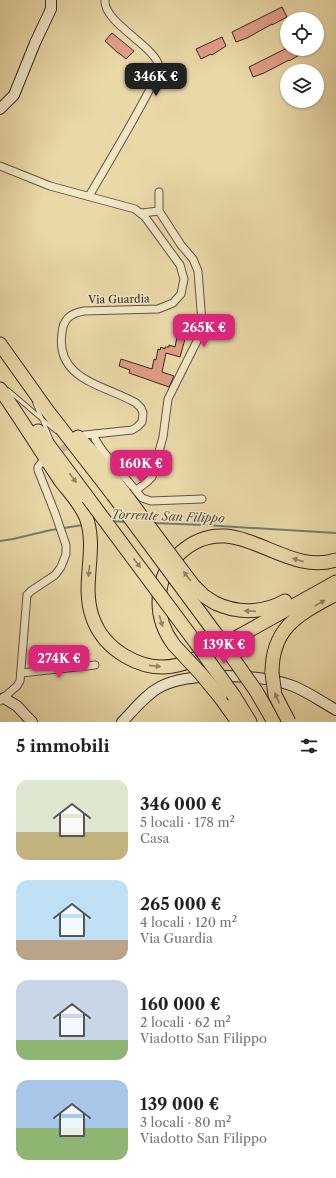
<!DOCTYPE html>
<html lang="it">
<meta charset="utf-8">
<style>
body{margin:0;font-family:"Libre Caslon Text",serif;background:#f2f2f2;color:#222;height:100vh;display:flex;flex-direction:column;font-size:15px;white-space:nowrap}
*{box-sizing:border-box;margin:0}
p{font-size:13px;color:#767676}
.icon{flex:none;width:22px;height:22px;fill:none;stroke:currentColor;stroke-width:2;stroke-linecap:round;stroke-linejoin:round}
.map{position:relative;height:722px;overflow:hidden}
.panel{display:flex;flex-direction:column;background:#fff;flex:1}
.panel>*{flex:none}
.tools{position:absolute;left:280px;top:12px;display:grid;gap:8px}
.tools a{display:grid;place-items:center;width:44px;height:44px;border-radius:50%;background:#fff;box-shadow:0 1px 3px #0004;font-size:20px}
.price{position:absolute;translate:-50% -34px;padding:0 9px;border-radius:8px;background:#db2777;color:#fff;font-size:13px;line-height:26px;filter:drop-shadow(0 1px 2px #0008)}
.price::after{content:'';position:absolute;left:50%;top:24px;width:12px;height:9px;margin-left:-6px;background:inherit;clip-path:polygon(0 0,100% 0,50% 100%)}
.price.current{background:#222;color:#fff}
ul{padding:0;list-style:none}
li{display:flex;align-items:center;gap:12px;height:100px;padding:0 16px}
li span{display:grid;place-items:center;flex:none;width:112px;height:80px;border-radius:12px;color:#555}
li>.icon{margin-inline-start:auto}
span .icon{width:48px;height:48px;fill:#fffc;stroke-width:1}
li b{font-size:17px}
h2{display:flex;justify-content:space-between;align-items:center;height:48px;padding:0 16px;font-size:17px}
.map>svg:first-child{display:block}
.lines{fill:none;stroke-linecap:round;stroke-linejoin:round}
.stream{stroke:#727f6f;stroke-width:2}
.building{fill:#e09e86;stroke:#3a271f}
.street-tunnel{stroke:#c6b58d;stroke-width:7;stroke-dasharray:7 3.5;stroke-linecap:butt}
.lane-casing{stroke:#665341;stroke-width:5.5}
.street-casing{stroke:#665341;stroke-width:9}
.secondary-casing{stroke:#3a271f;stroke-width:12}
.highway-casing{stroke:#3a271f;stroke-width:15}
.lane{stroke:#f1e6c6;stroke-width:3.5}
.street{stroke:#f1e6c6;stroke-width:7}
.secondary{stroke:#f1e6c6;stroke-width:10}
.highway{stroke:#e9d8a8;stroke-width:13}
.highway-bridge-casing{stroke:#3a271f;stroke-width:15;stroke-linecap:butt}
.highway-bridge{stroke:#e9d8a8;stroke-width:13}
.oneway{fill:#928064}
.labels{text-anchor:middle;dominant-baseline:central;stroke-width:3;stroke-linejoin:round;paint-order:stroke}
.street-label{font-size:11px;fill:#3a271f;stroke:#f1e6c6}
.water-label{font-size:12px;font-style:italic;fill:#524c40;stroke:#f1e6c6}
</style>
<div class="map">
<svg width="336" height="722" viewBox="0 0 336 722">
<rect width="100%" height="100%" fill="#e9d8a8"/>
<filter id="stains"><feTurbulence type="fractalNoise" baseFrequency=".005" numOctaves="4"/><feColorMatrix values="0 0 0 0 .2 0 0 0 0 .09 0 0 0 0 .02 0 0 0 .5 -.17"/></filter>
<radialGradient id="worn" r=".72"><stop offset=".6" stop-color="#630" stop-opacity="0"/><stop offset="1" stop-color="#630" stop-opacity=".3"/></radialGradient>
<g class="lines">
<g class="stream">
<path d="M 111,521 L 127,522"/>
<path d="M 153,523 L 204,525 L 336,533"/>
<path d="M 0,541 L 13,539 L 51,530 L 83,525"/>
</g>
</g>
<g class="building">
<path d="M 282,7 L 287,17 L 272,25 L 272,24 L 247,38 L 236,42 L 232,32 Z"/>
<path d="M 112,33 L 134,51 L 126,59 L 119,53 L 118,53 L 105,41 Z"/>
<path d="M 222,37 L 226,46 L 212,55 L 211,54 L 201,59 L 196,49 Z"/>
<path d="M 285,49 L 310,49 L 289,61 L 289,60 L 264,73 L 253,77 L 249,67 Z"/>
<path d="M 182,335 L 185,339 L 180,357 L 166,353 L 162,372 L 174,376 L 169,387 L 129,373 L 130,370 L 119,366 L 121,359 L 152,369 L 154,359 L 156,360 L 158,349 L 160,350 L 161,347 L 165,349 L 165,347 L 169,347 L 169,345 L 175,347 L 177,337 Z"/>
</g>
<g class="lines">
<path class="street-tunnel" d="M 53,455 L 75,441"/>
<defs>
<g id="lane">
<path d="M 8,390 L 56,431"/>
<path d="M 35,403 L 51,440"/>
</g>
<g id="street">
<path d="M 0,166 L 50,186 L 135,209 L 145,217 L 180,265 L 184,279 L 181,294 L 173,303 L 158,309 L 84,311 C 71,313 63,319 62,333 C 55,380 105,385 136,403 L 141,408 L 143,413 L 142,422 L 137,427 L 132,430 L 85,435"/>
<path d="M 89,196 C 110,160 132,124 151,87 C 154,81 159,74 159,67 C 157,47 103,23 105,0"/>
<path d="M 142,213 L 159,211"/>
<path d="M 95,434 L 95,439 L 102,450 L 142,498 L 151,501 L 202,499"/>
<path d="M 135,491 L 147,482 L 152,477 L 163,437 L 168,399 L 199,337 L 202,323 L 198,271 L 193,259 L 181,245 L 159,211 L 159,192"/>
<path d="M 21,673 L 95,665"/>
<path d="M 0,701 L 17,686 L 20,681 L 27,595 L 31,591 L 55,575 L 61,567 L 66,554 L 66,545 L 55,513 L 38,470 L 38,467 L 41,463"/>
</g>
<g id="secondary">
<path d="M 0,109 L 14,95 L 35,43 L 51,9 L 51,0"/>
<path d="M 4,698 L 17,706 L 32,722"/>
<path d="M 122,722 C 134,710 145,695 160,687 C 190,671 262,674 293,686 C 308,692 322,702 336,710"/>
</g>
<g id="highway">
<path d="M 0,344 L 47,410 L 113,495"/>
<path d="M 0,389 C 21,419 40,450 60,480 C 69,492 80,503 86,517 C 98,549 81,583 92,616 C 103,650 143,674 178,665 C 199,660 222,645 241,635 C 273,617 304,600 336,582"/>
<path d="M 38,431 L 88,498"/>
<path d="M 78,437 L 99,460 L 124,493"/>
<path d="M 215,603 C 238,614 263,613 285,601"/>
<path d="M 174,645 C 164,632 159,618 159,602 C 159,583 166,566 180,553 C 234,504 282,578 336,560"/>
<path d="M 272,673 C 272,626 300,614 336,594"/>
<path d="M 256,691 L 274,722"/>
<path d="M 234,696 L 250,722"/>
<path d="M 220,697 L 238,722"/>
</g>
</defs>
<use href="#lane" class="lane-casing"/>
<use href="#street" class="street-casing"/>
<use href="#secondary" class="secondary-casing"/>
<use href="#highway" class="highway-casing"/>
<use href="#lane" class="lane"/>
<use href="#street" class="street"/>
<use href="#secondary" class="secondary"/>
<use href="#highway" class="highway"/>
<defs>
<g id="highway-bridge">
<path d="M 124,493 L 193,585 L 204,596 L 215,603"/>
<path d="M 113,495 L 216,634 L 256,691"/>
<path d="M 88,498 L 193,639 L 234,696"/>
<path d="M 174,645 L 201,674 L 220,697"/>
<path d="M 272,673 L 275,695 L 289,722"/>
</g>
</defs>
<use href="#highway-bridge" class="highway-bridge-casing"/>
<use href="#highway-bridge" class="highway-bridge"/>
</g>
<defs><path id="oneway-solid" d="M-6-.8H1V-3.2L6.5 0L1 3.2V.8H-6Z"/></defs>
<g class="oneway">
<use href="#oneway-solid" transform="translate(73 478) rotate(53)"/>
<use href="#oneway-solid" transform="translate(298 560) rotate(-163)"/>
<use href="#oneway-solid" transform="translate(137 563) rotate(53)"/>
<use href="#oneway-solid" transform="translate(89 571) rotate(96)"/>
<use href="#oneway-solid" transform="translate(187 576) rotate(-127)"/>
<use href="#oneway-solid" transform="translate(320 603) rotate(-29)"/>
<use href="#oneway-solid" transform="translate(250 611) rotate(-178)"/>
<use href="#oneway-solid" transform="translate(161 621) rotate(74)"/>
<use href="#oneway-solid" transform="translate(155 666) rotate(6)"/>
<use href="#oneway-solid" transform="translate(277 698) rotate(-114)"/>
</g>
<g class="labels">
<g class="street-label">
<text transform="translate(119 299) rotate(-1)">Via Guardia</text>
</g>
<g class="water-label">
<text transform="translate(168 516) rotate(2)">Torrente San Filippo</text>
</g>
</g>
<rect width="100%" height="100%" filter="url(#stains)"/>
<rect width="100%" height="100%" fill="url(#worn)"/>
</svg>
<div class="tools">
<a><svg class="icon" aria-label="locate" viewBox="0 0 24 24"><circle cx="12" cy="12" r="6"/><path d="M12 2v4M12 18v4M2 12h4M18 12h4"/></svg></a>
<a><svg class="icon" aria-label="layers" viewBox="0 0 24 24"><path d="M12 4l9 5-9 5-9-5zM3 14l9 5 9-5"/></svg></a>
</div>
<b class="price current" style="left:156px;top:97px">346K €</b>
<b class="price" style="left:204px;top:348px">265K €</b>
<b class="price" style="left:141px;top:484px">160K €</b>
<b class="price" style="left:224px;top:665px">139K €</b>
<b class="price" style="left:59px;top:679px">274K €</b>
</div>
<section class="panel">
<h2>5 immobili<svg class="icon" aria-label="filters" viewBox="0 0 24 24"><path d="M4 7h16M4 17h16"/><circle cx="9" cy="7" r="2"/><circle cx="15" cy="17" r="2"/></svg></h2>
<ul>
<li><span style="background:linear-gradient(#dfe7d0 65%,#c2b280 0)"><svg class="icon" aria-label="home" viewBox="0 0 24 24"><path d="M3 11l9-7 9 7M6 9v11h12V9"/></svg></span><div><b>346 000 €</b><p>5 locali · 178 m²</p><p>Casa</p></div></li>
<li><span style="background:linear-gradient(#bfe0f5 75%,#b9a48a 0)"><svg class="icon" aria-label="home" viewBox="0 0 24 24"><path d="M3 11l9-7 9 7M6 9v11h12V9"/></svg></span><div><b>265 000 €</b><p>4 locali · 120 m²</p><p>Via Guardia</p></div></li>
<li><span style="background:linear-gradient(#c9d6e8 75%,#8fb573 0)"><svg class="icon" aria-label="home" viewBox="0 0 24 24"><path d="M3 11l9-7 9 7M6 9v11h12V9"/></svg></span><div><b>160 000 €</b><p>2 locali · 62 m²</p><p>Viadotto San Filippo</p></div></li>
<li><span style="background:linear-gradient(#a9c7e8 60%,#8fb573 0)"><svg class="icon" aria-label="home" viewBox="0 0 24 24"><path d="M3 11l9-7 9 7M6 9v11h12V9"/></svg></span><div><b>139 000 €</b><p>3 locali · 80 m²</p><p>Viadotto San Filippo</p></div></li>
</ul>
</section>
